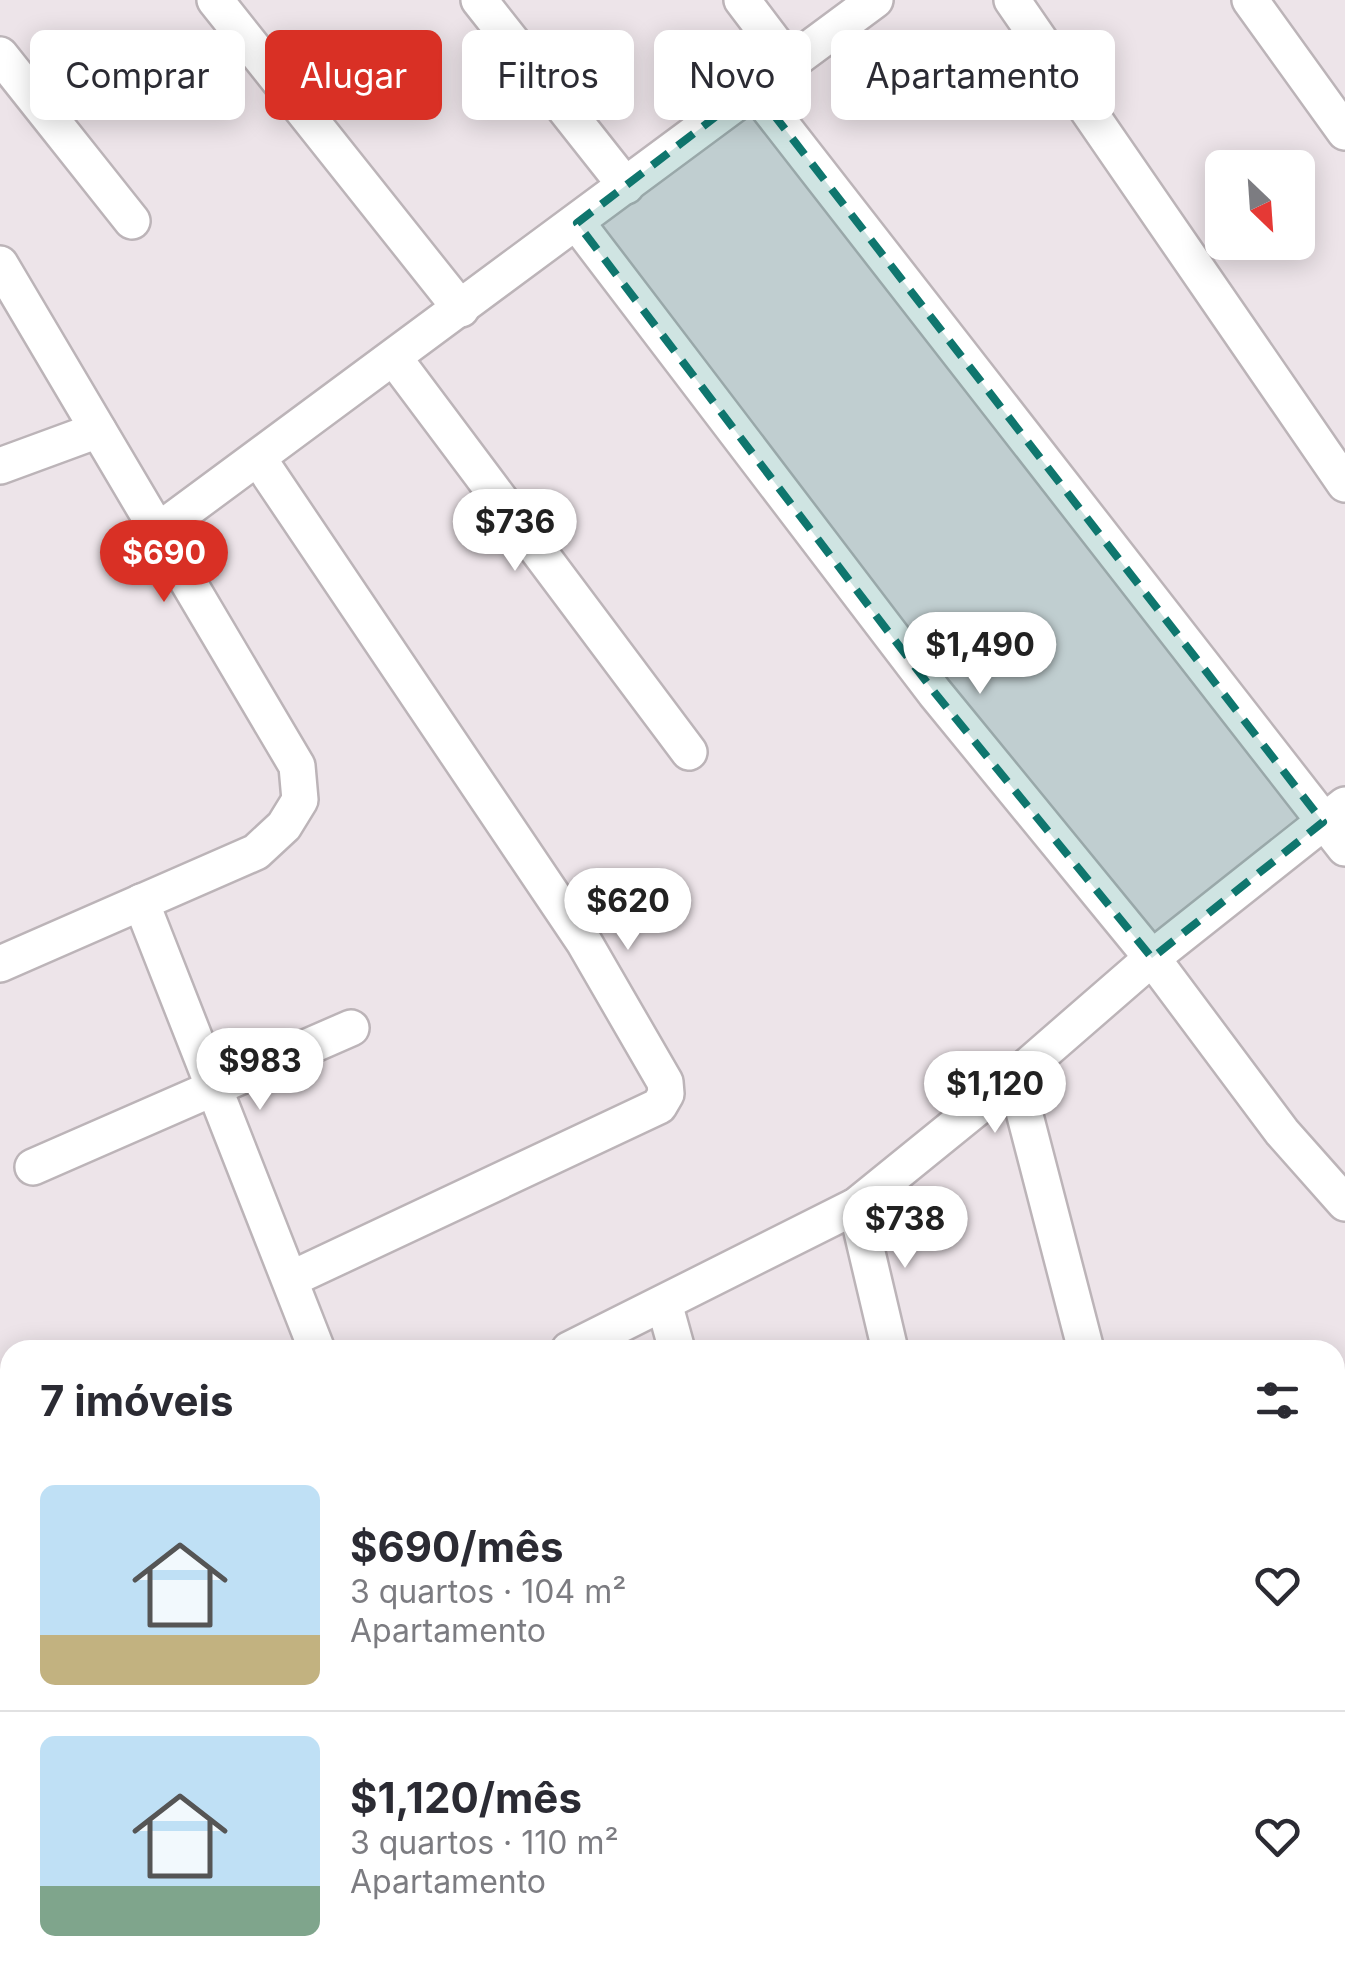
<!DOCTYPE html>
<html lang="pt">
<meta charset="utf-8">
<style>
body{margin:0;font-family:Inter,sans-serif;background:#f2f2f3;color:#2b2b33;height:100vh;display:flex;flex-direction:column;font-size:38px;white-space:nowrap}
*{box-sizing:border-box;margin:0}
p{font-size:32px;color:#7c7c81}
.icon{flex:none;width:55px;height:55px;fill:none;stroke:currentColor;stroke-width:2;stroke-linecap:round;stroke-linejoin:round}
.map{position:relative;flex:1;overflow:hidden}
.drawer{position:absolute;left:0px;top:1340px;width:1345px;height:642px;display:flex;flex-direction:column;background:#fff;border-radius:30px 30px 0 0;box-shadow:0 5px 25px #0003}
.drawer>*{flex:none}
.hud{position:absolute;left:30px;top:30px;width:1285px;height:90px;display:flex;gap:20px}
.needle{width:65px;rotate:155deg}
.controls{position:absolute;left:1205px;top:150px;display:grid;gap:20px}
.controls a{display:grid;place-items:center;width:110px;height:110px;border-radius:15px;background:#fff;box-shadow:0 5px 25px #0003;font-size:50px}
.price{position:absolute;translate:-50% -85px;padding:0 22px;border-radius:35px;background:#fff;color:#222;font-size:32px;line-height:65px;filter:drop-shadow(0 2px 5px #0008)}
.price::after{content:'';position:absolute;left:50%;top:60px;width:30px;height:22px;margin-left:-15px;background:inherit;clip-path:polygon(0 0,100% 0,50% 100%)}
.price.active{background:#d93025;color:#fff}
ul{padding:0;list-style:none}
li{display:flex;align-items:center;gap:30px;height:250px;padding:0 40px}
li+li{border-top:2px solid #e1e1e2}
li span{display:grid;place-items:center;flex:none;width:280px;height:200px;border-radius:15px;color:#555}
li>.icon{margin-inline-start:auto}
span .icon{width:120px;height:120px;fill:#fffc;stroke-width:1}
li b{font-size:42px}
h2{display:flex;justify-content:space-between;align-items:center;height:120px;padding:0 40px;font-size:42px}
.chip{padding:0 35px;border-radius:15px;background:#fff;box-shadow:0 5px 25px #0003;font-size:35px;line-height:90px}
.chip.active{background:#d93025;color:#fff}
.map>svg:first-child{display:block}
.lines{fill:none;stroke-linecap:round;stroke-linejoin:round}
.minor-casing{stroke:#bcb4b8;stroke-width:40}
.minor{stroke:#fff;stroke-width:35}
.marked{fill:#0f766e;fill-opacity:0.2;stroke:#0f766e;stroke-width:8;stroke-dasharray:20 12;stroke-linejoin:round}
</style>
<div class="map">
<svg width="1345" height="1981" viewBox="0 0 1345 1981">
<rect width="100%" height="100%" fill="#ede4e9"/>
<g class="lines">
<defs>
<g id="minor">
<path d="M 215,0 L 461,309"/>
<path d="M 479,0 L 626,186"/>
<path d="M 742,0 L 789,62"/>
<path d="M 1012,0 L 1345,484"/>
<path d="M 1250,0 L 1345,132"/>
<path d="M 0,55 L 132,221"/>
<path d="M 753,88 L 1345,848"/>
<path d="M 577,223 L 935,693 L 1152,958 L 1282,1132 L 1345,1203"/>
<path d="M 0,264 L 297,766 L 300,800 L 284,826 L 256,852 L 0,964"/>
<path d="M 394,358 L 689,752"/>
<path d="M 258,458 L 584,942 L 665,1082 L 666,1094 L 659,1106 L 291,1279"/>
<path d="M 0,466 L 98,430"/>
<path d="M 158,531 L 875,0"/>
<path d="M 141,902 L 317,1350"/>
<path d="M 1015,1077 L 1086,1350"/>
<path d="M 33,1167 L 351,1028"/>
<path d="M 856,1206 L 890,1350"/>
<path d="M 664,1303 L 677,1350"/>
<path d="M 569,1350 L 856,1206 L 1015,1077 L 1152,958 L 1345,805"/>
<path d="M 1335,1550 L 1345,1548"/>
<path d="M 0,1726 L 9,1743"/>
<path d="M 1335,1860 L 1345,1856"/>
<path d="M 248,1972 L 255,1981"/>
<path d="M 546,1972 L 548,1981"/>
<path d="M 790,1972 L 791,1981"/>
<path d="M 1241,1972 L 1242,1981"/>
<path d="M 0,1975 L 4,1981"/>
<path d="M 662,1981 L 695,1972"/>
</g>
</defs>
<use href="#minor" class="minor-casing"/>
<use href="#minor" class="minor"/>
</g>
<path class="marked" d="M 753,88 L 1323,822 L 1152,958 L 935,693 L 577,223 Z"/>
</svg>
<div class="controls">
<a><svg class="needle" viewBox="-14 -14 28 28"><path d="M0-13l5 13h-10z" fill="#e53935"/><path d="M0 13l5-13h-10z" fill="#7c7c81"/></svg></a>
</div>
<b class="price" style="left:515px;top:574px">$736</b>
<b class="price active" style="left:164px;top:605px">$690</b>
<b class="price" style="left:980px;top:697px">$1,490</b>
<b class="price" style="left:628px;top:953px">$620</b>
<b class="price" style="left:260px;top:1113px">$983</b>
<b class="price" style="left:995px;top:1136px">$1,120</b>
<b class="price" style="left:905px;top:1271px">$738</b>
<div class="hud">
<a class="chip">Comprar</a>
<a class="chip active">Alugar</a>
<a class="chip">Filtros</a>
<a class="chip">Novo</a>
<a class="chip">Apartamento</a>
</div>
<section class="drawer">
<h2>7 imóveis<svg class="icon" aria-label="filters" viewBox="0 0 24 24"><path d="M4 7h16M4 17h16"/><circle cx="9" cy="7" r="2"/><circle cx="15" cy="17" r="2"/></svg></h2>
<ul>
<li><span style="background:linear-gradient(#bfe0f5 75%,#c2b280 0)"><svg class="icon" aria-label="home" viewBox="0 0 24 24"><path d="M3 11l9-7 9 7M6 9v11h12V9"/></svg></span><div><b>$690/mês</b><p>3 quartos · 104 m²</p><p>Apartamento</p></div><svg class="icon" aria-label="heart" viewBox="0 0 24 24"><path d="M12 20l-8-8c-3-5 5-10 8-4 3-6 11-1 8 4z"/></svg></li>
<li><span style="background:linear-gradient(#bfe0f5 75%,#7fa58c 0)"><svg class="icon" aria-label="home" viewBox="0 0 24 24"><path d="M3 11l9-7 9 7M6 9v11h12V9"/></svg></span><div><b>$1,120/mês</b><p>3 quartos · 110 m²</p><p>Apartamento</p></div><svg class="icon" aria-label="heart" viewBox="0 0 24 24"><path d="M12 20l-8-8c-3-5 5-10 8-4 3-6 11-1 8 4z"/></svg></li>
</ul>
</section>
</div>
